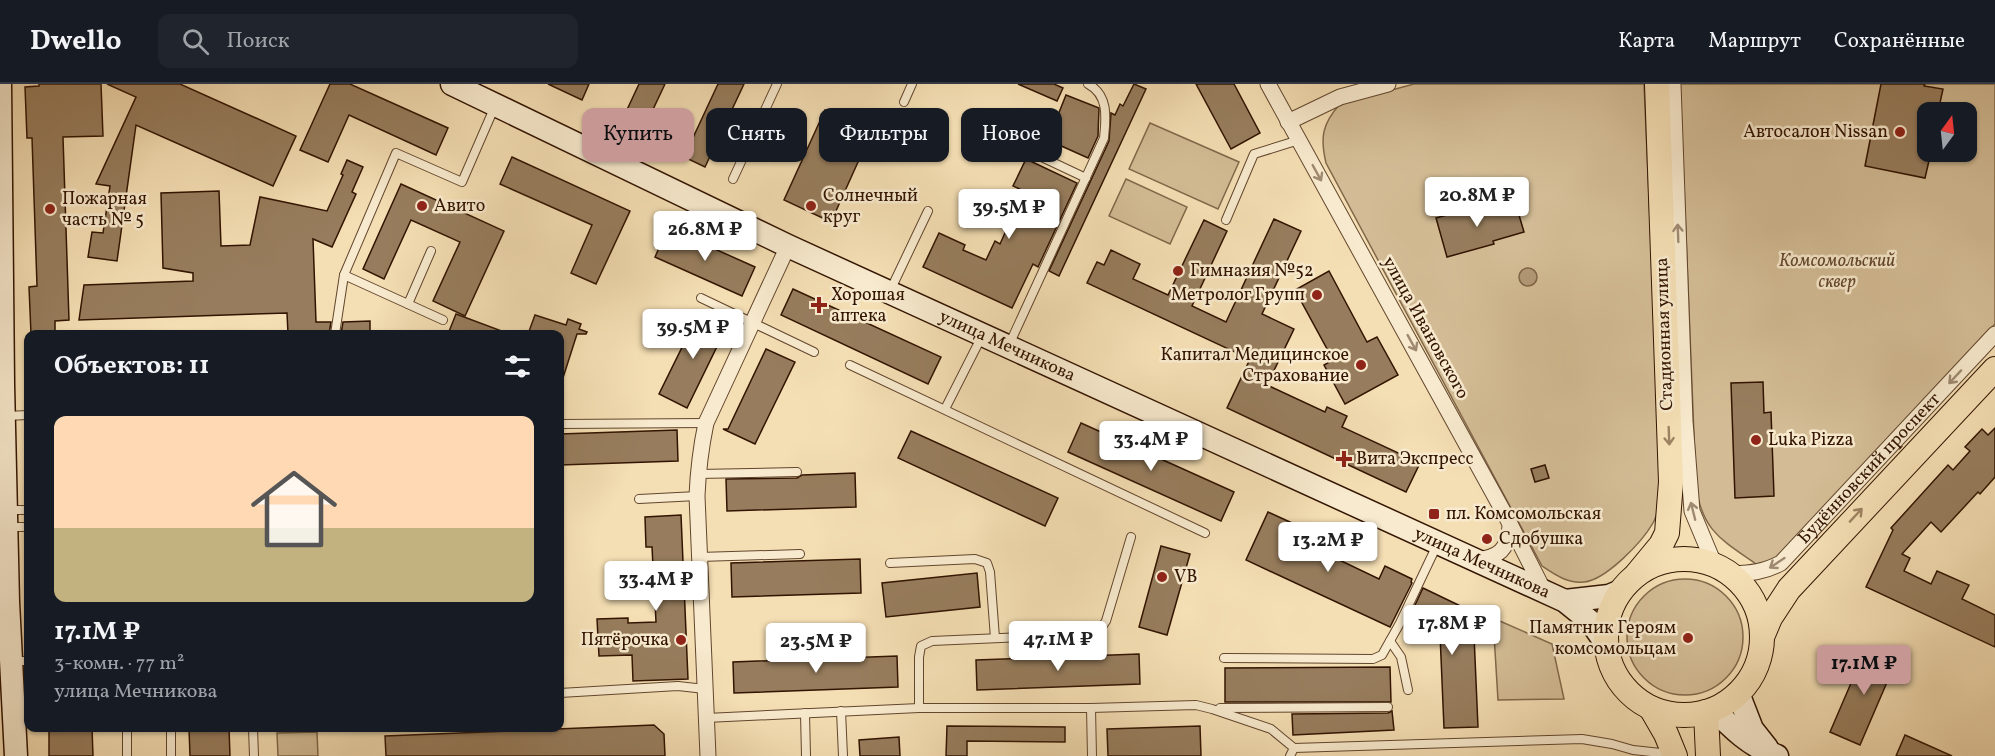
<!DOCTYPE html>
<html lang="ru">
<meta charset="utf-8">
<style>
body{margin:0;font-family:Vollkorn,serif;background:#20242c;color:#f1f3f6;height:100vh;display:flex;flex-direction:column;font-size:22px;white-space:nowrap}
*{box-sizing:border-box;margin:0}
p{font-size:20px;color:#9ea1a6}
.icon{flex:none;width:33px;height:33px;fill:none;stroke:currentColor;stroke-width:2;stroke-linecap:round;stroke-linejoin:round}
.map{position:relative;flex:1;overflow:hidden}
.details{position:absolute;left:24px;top:246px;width:540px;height:402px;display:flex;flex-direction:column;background:#171b24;border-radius:12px;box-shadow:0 2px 4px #0004}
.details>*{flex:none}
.banner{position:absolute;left:582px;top:24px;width:570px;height:54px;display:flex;gap:12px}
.needle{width:39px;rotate:15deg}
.tools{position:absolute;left:1917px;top:18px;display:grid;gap:12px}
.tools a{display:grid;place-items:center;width:60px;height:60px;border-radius:12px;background:#171b24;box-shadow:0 2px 4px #0004;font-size:30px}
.price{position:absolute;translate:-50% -51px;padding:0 14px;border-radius:6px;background:#fff;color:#222;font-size:20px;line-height:39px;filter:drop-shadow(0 2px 3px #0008)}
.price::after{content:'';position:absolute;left:50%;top:36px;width:18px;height:14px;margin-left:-9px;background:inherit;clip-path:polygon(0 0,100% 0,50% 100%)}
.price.active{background:#c59692;color:#111}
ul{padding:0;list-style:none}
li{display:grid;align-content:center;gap:12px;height:318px;padding:0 30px}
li+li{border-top:2px solid #363941}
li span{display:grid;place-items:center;height:186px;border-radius:12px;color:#555}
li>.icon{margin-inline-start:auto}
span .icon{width:108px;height:108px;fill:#fffc;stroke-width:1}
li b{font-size:26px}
h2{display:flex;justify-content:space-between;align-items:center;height:72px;padding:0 30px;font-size:26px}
.pill{padding:0 21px;border-radius:12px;background:#171b24;box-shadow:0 2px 4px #0004;font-size:21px;line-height:54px}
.pill.active{background:#c59692;color:#111}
header{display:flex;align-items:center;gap:36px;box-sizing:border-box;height:84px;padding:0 30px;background:#171b24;border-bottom:2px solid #363941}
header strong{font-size:28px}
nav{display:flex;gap:33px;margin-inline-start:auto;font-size:21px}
.search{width:420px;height:54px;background:#20242c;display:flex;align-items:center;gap:15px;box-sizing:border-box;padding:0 21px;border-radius:12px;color:#9ea1a6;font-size:22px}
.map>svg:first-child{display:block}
.green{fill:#d3bc95;stroke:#82684a;stroke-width:1.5;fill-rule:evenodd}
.water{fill:#b29976;stroke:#7f6447;stroke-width:1.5}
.building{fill:#977d5d;stroke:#321400;stroke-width:1.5}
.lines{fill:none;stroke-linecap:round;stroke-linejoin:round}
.lane-casing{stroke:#62462d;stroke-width:10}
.street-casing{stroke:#62462d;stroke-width:17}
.secondary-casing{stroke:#321400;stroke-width:25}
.primary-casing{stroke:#321400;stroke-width:26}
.lane{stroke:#f8eace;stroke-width:8}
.street{stroke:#f8eace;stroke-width:15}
.secondary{stroke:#f8eace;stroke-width:22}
.primary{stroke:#f4deb3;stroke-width:24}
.oneway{stroke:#9f8a71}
.oneway2{stroke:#9d8362}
.poi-dot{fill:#8f2418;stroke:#f8eace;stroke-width:2}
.labels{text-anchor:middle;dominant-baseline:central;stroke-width:5;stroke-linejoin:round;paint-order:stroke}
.poi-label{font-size:18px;fill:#321400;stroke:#f8eace;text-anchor:start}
.park-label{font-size:18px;font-style:italic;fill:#62462d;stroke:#f8eace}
.street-label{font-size:18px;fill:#321400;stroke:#f8eace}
</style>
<header>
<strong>Dwello</strong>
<div class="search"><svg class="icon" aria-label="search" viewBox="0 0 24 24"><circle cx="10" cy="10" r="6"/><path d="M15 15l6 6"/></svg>Поиск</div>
<nav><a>Карта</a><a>Маршрут</a><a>Сохранённые</a></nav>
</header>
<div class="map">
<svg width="1995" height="672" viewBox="0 0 1995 672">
<rect width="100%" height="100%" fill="#f4deb3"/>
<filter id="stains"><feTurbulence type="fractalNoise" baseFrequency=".00333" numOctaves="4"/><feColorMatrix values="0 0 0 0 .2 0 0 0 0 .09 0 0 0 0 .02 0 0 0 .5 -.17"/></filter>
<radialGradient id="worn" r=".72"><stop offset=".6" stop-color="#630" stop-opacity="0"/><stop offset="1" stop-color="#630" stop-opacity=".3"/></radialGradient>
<g class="green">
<path d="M 1414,0 L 1644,0 L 1662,408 C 1660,419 1658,430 1653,439 C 1642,458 1606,496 1584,498 C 1568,500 1554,490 1542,482 L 1326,79 C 1320,54 1322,40 1340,20 Z"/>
<path d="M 1680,0 L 1995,0 L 1995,240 L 1774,477 L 1756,480 C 1722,456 1702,447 1696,402 ZM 1928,28 L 1966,28 L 1966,68 L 1928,68 Z"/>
<path d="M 1150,39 L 1239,78 L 1218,125 L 1129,85 Z"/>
<path d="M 1126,95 L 1187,123 L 1170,160 L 1109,132 Z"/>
<circle cx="1685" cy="553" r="58"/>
<path d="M 1493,534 L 1552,560 L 1564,615 L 1498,616 Z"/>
<path d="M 317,648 L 318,672 L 278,672 L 277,649 Z"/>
</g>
<circle class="water" cx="1528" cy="193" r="9"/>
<g class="building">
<path d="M 39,0 L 101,0 L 103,52 L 63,53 L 69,236 L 55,237 L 55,250 L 31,250 L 29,203 L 37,202 L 32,54 L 27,54 L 25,3 L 39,2 Z"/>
<path d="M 107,0 L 180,0 L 296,52 L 273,102 L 136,41 L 117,177 L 88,173 L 92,148 L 103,149 L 110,102 L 96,100 L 136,13 Z"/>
<path d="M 330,0 L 350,0 L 448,44 L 436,71 L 349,31 L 328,78 L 300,66 Z"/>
<path d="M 548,0 L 589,0 L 582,16 Z"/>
<path d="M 639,0 L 665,0 L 640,53 L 619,43 Z"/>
<path d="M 718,0 L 744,0 L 705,83 L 684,73 Z"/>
<path d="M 1018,0 L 1054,0 L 1063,4 L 1057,17 Z"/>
<path d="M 1134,0 L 1146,5 L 1059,192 L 1049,187 L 1109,57 L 1111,29 L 1115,31 L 1120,20 L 1123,22 Z"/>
<path d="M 1196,0 L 1234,0 L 1260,49 L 1231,65 Z"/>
<path d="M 1881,0 L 1925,0 L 1924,2 L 1943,5 L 1938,28 L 1928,28 L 1928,68 L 1931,68 L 1925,94 L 1865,82 Z"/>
<path d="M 1066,11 L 1099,24 L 1098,52 L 1088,74 L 1048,56 Z"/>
<path d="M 825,26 L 872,47 L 831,138 L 784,116 Z"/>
<path d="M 512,73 L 630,127 L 596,200 L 571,189 L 592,141 L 500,100 Z"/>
<path d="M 1026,75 L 1077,99 L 1038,183 L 1033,180 L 1012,224 L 923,183 L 939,149 L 965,161 L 963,166 L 986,176 L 995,157 L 1000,160 L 1024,107 L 1013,102 Z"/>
<path d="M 347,76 L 363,83 L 352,108 L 356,110 L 332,163 L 313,155 L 316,238 L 331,238 L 329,250 L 288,250 L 287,229 L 79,236 L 84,201 L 193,197 L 193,189 L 163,184 L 161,109 L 219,107 L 221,162 L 250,161 L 260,113 L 327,127 L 343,91 L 341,90 Z"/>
<path d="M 401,100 L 504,147 L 465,232 L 433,217 L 460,158 L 411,136 L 384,195 L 363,185 Z"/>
<path d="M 1482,121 L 1485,130 L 1516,121 L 1524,148 L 1493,157 L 1494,160 L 1447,173 L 1436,134 Z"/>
<path d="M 1274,135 L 1301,147 L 1262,230 L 1294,245 L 1267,301 L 1325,328 L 1327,323 L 1347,332 L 1342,343 L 1420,379 L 1406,408 L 1227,324 L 1250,275 L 1087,199 L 1097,178 L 1104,181 L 1111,166 L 1140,180 L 1133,195 L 1168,211 L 1204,136 L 1227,147 L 1192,222 L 1226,238 Z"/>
<path d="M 668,144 L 755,183 L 742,212 L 655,173 Z"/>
<path d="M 1329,187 L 1367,258 L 1377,253 L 1398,291 L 1345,320 L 1324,281 L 1333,276 L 1295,206 Z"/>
<path d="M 793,205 L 941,273 L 928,300 L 781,231 Z"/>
<path d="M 699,229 L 727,242 L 687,324 L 659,310 Z"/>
<path d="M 456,230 L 507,249 L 506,250 L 448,250 Z"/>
<path d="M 535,231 L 566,241 L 568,235 L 581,240 L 579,245 L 587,248 L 586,250 L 577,250 L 562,297 L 560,297 L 560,250 L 528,250 Z"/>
<path d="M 370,237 L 370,250 L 341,250 L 343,238 Z"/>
<path d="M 766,265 L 795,278 L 755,360 L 723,345 L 728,345 Z"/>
<path d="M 1763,298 L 1764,329 L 1771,328 L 1774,412 L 1735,414 L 1731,299 Z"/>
<path d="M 1081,339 L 1234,408 L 1221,437 L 1068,368 Z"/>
<path d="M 1995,344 L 1995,393 L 1980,410 L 1978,408 L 1941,448 L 1931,438 L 1902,470 L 1910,474 L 1904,487 L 1931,500 L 1937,487 L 1969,501 L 1962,515 L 1995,531 L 1995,563 L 1866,503 L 1893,446 L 1891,444 L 1948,381 L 1953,386 L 1970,367 L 1965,363 L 1982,345 L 1988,351 Z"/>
<path d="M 677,346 L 678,377 L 560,381 L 560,350 Z"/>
<path d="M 911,347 L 1058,414 L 1045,442 L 898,374 Z"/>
<path d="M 1545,381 L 1549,394 L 1535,398 L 1531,385 Z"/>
<path d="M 855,389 L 856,423 L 727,427 L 726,395 L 797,394 L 802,391 Z"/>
<path d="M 1268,428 L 1292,439 L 1287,451 L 1379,495 L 1385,482 L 1412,495 L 1411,498 L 1412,499 L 1390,543 L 1246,476 Z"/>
<path d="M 681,431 L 688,595 L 633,597 L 632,571 L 599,572 L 597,535 L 628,534 L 628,539 L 656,538 L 652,463 L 646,463 L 645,433 Z"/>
<path d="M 1161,462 L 1190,470 L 1167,551 L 1139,543 Z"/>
<path d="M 860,475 L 861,509 L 732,513 L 731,479 Z"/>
<path d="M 977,489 L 980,523 L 886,533 L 882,499 Z"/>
<path d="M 1423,504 L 1473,528 L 1478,643 L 1444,644 L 1440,550 L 1408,536 Z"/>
<path d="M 1867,562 L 1897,575 L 1860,661 L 1830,648 Z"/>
<path d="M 1139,570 L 1140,600 L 977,606 L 976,576 Z"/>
<path d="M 897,572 L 898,603 L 734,609 L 733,578 Z"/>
<path d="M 1390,583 L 1391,618 L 1225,618 L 1225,584 Z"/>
<path d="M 1392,627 L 1394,646 L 1293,651 L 1292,630 L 1388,629 Z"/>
<path d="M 654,641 L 664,650 L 665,672 L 386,672 L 385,652 Z"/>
<path d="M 947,642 L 1065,643 L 1065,658 L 967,657 L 967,672 L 946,672 Z"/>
<path d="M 1200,642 L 1201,672 L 1108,672 L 1107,645 Z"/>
<path d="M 49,644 L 92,644 L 93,672 L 49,672 Z"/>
<path d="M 189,644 L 229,644 L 230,672 L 190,672 Z"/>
<path d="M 1905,651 L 1952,672 L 1896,672 Z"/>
<path d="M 899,653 L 900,672 L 860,672 L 859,656 Z"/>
</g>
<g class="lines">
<defs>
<g id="lane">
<path d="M 904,18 L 912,0"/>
<path d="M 1033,69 L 1086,94"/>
<path d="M 733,95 L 777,0"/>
<path d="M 1226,136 L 1254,70 L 1299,56"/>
<path d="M 344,191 L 443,236"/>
<path d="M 890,207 L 928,127"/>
<path d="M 701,214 L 814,268"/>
<path d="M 408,220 L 431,167"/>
<path d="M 335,250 L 344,191 L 396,69 L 462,98 L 495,22"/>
<path d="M 1009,261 L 1104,54 C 1106,34 1109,11 1088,0"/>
<path d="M 850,281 L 1205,449"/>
<path d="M 945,325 L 982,252"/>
<path d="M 6,332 L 28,331"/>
<path d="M 560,340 L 706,339"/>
<path d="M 698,390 L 797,388"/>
<path d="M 639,415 L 697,412"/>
<path d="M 8,426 L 28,426"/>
<path d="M 9,443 L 28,443"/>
<path d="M 699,473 L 800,470"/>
<path d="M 890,479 L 975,475 L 987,479 L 990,488 L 995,554"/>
<path d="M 1390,557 L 1401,573 L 1408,606"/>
<path d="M 1224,574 L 1373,575 L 1382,571 L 1400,539 L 1437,461"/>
<path d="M 13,577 L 28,577"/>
<path d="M 560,609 L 678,602 L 705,605"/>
<path d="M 919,624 L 919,573 L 921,562 L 932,557 L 1097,550 L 1106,537 L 1131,453"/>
<path d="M 1091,624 L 1092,672"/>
<path d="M 1220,624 L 1388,623"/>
<path d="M 841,627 L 843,672"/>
<path d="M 805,629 L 806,672"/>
<path d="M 706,634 L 919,624 L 1091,624 L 1196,621 L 1212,625 L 1271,645 L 1294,664 L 1290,672"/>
<path d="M 127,644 L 127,672"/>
<path d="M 171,644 L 171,672"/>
<path d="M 253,644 L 254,672"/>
<path d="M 1294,664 L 1582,655 L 1612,660 L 1633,666 L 1670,670"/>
</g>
<g id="street">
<path d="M 1268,0 L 1508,436 L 1545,509"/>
<path d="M 1673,0 L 1685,337 L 1692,427 L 1715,482"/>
<path d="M 1288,38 L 1340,13 L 1388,0"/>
<path d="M 1476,476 C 1500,473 1507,466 1510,443"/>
<path id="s1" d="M 1729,490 C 1750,489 1762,489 1781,479 L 1995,250"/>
<path d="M 708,672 L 697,412 C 698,387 701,363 706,339 L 788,162"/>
</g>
<g id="secondary">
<path d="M 0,0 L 3,300 L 8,518 L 16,672"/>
<path id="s2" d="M 452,0 L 788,162 L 1565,517 L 1591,538 L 1605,558"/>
<path d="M 1565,517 L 1609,512 L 1621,507"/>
<path d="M 1738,609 L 1752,645 L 1767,664"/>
<path d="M 1714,625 C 1732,645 1751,662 1777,672"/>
</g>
<g id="primary">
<circle cx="1684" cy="553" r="78"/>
<path d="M 1637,490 L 1661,461 L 1667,449 L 1671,398 L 1657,0"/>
<path d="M 1762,553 L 1770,534 L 1789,505 L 1995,285"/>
<path d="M 1651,624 L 1666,650 L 1675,672"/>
<path d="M 1706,628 L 1708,672"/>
</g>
</defs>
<use href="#lane" class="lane-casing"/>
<use href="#street" class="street-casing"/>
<use href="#secondary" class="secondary-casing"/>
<use href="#primary" class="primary-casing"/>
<use href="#lane" class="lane"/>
<use href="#street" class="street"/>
<use href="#secondary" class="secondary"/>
<use href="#primary" class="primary"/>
</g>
<defs><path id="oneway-shaft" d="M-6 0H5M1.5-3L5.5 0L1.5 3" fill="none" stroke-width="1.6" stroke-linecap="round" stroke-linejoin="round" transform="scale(1.5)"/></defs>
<g class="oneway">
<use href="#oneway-shaft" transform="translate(1317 89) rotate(61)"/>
<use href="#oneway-shaft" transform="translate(1678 149) rotate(-92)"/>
<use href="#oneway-shaft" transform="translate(1412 259) rotate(61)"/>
<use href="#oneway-shaft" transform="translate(1955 293) rotate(133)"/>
<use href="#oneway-shaft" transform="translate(1693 427) rotate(-104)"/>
<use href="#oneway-shaft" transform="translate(1777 479) rotate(146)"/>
</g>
<g class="oneway2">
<use href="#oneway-shaft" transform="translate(1669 352) rotate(88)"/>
<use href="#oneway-shaft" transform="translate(1856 431) rotate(-47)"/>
</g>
<g class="poi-dot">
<circle cx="1900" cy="48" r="6"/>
<circle cx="422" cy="122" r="6"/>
<circle cx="811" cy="122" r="6"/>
<circle cx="50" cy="125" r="6"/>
<circle cx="1178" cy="187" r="6"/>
<circle cx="1317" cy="211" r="6"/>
<path d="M816 212h6v6h6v6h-6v6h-6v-6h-6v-6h6z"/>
<circle cx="1361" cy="281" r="6"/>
<circle cx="1756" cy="356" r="6"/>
<path d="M1341 366h6v6h6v6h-6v6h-6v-6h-6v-6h6z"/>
<rect x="1428" y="424" width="12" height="12" rx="3"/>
<circle cx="1487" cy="455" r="6"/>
<circle cx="1162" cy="493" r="6"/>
<circle cx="1688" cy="554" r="6"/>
<circle cx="681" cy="556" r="6"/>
</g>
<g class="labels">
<g class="poi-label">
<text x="1888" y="48" text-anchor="end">Автосалон Nissan</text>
<text x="823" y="112">Солнечный<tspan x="823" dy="21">круг</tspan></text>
<text x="62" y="115">Пожарная<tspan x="62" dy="21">часть № 5</tspan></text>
<text x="434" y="122">Авито</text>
<text x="1190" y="187">Гимназия №52</text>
<text x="831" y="211">Хорошая<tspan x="831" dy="21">аптека</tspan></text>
<text x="1305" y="211" text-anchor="end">Метролог Групп</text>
<text x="1349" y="271" text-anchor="end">Капитал Медицинское<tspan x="1349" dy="21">Страхование</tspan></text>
<text x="1768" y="356">Luka Pizza</text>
<text x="1356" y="375">Вита Экспресс</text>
<text x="1446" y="430">пл. Комсомольская</text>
<text x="1499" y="455">Сдобушка</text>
<text x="1174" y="493">VB</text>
<text x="1676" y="544" text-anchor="end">Памятник Героям<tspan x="1676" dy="21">комсомольцам</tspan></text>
<text x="669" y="556" text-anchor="end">Пятёрочка</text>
</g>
<g class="park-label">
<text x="1837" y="177">Комсомольский<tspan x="1837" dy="21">сквер</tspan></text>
</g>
<g class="street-label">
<text transform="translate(1425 244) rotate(61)">улица Ивановского</text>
<text transform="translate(1665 250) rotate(-92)">Стадионная улица</text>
<text stroke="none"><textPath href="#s2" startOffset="614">улица Мечникова</textPath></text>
<text stroke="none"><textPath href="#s1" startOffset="183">Будённовский проспект</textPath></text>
<text stroke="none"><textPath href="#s2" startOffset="1136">улица Мечникова</textPath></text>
</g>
</g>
<rect width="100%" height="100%" filter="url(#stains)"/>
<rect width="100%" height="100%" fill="url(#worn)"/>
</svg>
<div class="tools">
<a><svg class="needle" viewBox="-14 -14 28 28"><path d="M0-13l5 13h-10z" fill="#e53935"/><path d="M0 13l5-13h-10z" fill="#9ea1a6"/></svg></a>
</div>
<b class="price" style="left:1477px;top:144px">20.8M ₽</b>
<b class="price" style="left:1009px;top:156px">39.5M ₽</b>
<b class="price" style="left:705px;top:178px">26.8M ₽</b>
<b class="price" style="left:693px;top:276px">39.5M ₽</b>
<b class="price" style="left:1151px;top:388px">33.4M ₽</b>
<b class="price" style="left:1328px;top:489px">13.2M ₽</b>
<b class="price" style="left:656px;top:528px">33.4M ₽</b>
<b class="price" style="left:1452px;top:572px">17.8M ₽</b>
<b class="price" style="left:1058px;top:588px">47.1M ₽</b>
<b class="price" style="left:816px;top:590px">23.5M ₽</b>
<b class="price active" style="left:1864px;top:612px">17.1M ₽</b>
<div class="banner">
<a class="pill active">Купить</a>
<a class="pill">Снять</a>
<a class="pill">Фильтры</a>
<a class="pill">Новое</a>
</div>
<section class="details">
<h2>Объектов: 11<svg class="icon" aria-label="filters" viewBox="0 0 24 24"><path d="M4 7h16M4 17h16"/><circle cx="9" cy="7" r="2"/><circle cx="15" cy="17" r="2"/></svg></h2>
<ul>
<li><span style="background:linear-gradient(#ffd9b3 60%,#c2b280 0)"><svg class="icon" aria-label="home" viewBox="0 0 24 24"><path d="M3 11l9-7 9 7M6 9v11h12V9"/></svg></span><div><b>17.1M ₽</b><p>3-комн. · 77 m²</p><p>улица Мечникова</p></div></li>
</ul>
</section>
</div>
